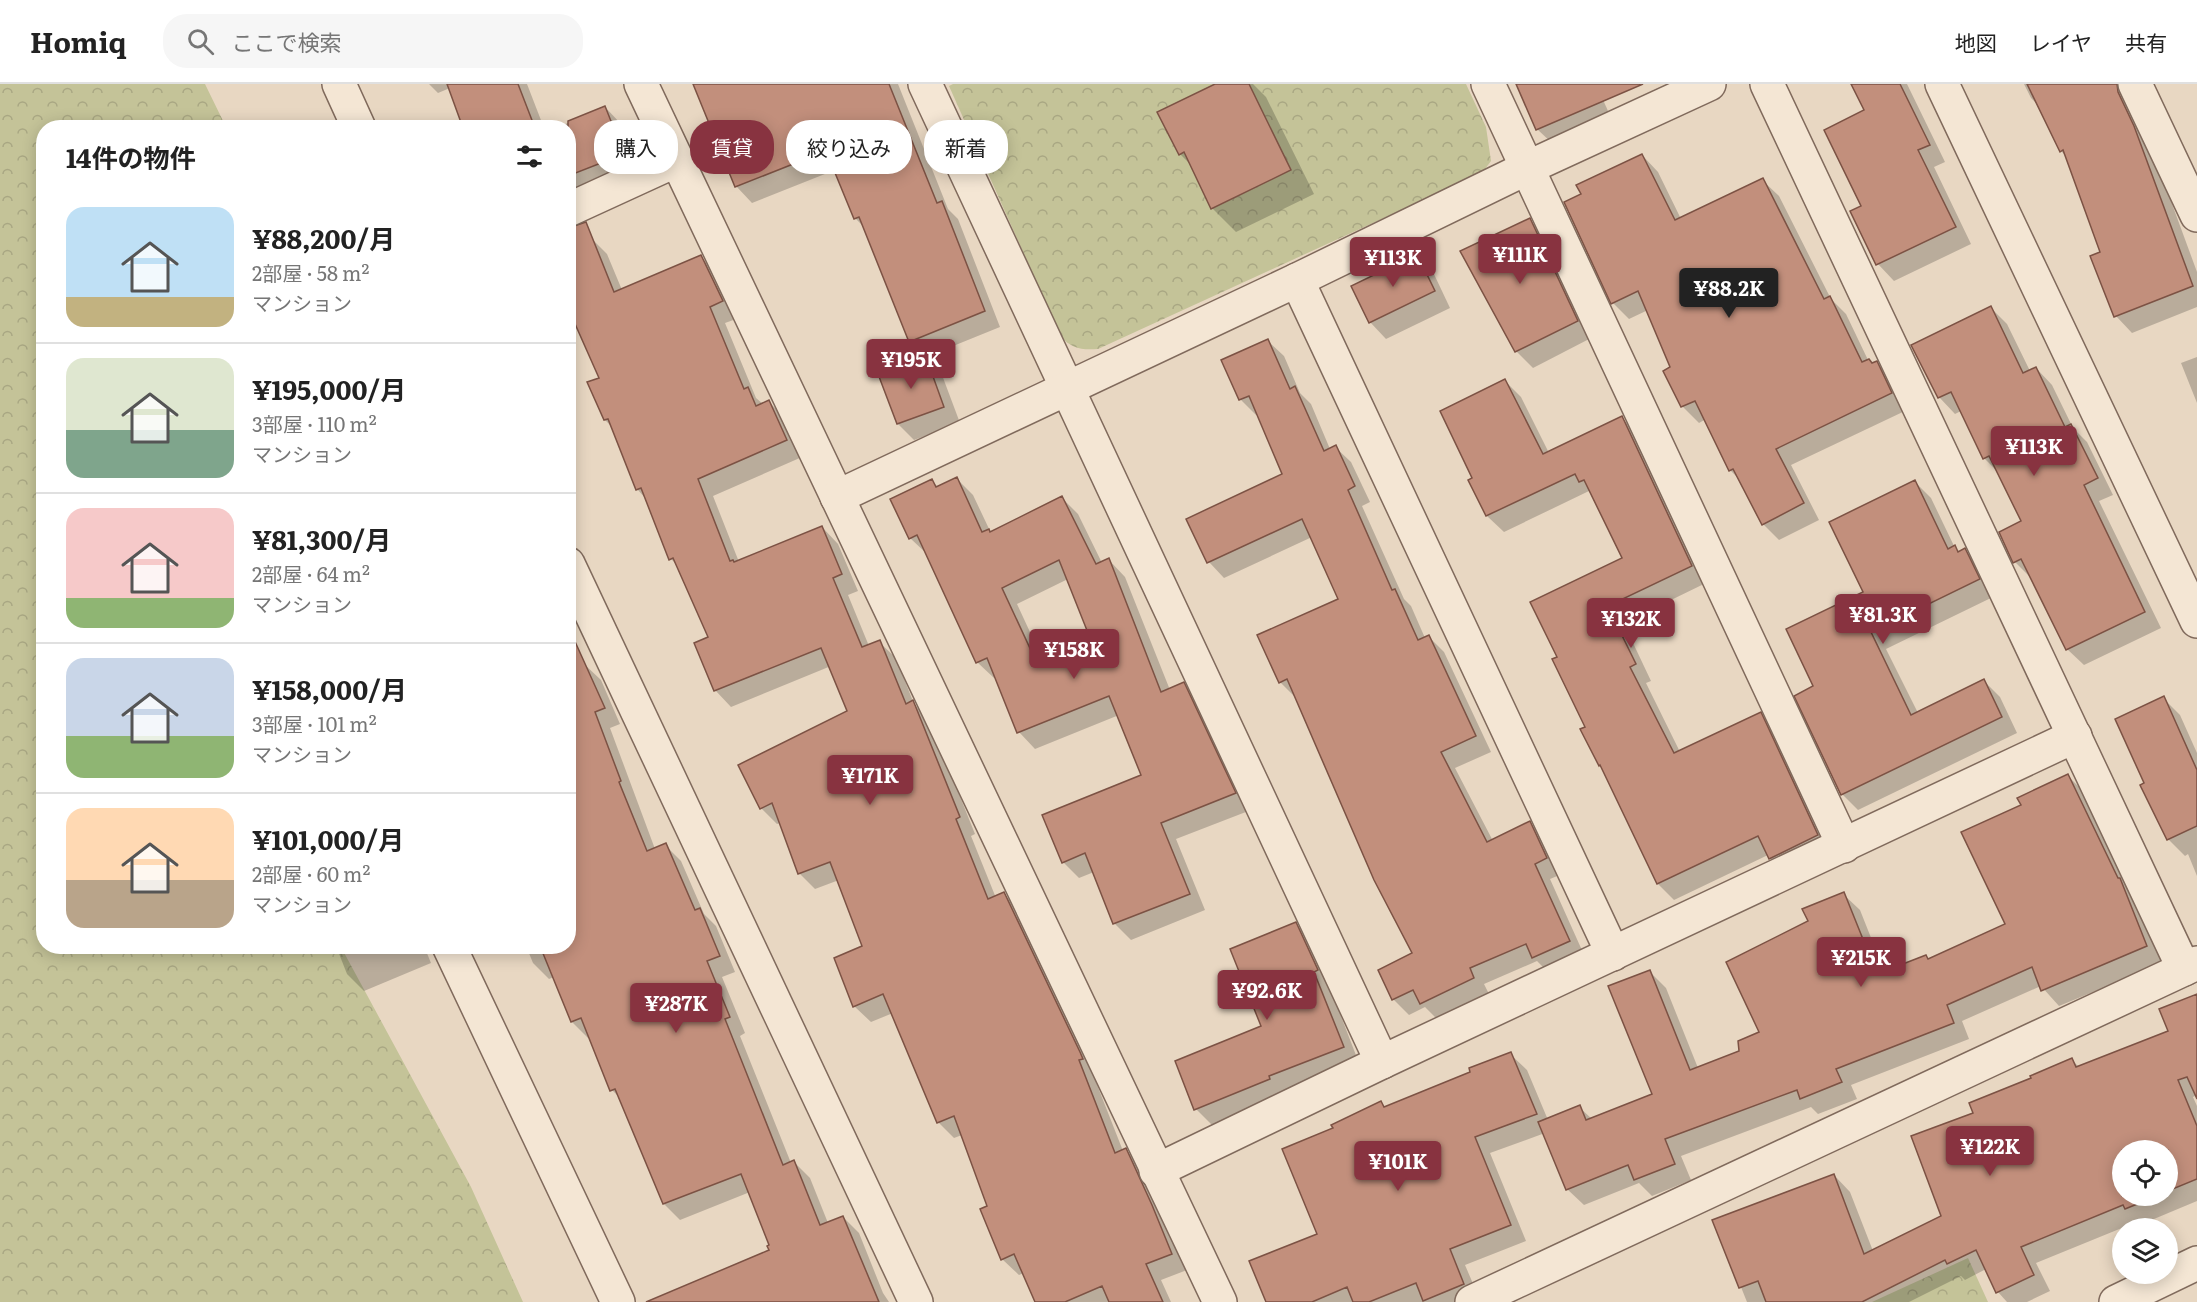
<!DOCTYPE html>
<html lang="ja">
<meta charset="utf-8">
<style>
body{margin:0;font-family:Literata,"Noto Sans JP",serif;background:#f6f6f6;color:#222;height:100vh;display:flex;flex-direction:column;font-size:22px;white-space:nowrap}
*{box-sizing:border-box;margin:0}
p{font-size:20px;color:#767676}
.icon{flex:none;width:33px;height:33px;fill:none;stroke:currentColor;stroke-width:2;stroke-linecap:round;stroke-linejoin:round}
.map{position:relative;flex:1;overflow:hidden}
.panel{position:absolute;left:36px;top:36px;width:540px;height:834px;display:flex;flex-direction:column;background:#fff;border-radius:24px;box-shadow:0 3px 15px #0003}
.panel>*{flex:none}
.top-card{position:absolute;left:594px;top:36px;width:570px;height:54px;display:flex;gap:12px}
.controls{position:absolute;left:2112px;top:1056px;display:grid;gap:12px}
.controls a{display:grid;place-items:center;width:66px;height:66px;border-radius:50%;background:#fff;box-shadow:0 3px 15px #0003;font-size:30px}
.price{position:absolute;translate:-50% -51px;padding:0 14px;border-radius:6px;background:#883340;color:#fff;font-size:20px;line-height:39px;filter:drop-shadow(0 2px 3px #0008)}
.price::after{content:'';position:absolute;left:50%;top:36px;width:18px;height:14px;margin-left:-9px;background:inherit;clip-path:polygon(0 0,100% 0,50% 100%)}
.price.active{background:#222;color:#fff}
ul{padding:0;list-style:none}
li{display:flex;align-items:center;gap:18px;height:150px;padding:0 30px}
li+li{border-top:2px solid #e0e0e0}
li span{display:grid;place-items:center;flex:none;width:168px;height:120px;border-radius:18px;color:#555}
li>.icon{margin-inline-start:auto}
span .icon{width:72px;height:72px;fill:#fffc;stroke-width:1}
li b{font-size:26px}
h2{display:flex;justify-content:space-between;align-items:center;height:72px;padding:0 30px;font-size:26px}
.tag{padding:0 21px;border-radius:24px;background:#fff;box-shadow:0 3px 15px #0003;font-size:21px;line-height:54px}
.tag.active{background:#883340;color:#fff}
header{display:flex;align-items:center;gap:36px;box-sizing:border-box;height:84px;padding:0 30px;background:#fff;border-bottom:2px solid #e0e0e0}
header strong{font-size:28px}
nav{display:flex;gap:33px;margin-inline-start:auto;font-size:21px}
.search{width:420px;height:54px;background:#f6f6f6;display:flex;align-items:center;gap:15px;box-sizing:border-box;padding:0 21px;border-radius:24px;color:#767676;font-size:22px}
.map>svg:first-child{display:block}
.forest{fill:url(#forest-crowns)}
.shadow{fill:#0003;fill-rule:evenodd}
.building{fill:#c28f7c;stroke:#7c5244;stroke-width:1.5;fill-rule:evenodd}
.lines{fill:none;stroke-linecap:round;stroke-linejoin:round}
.minor-casing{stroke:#806a5c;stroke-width:36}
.tertiary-casing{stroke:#806a5c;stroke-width:36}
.minor{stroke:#f4e6d4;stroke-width:33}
.tertiary{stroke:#f4e6d4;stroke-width:33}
</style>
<header>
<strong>Homiq</strong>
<div class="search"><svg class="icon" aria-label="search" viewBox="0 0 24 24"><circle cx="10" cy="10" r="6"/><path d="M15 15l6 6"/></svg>ここで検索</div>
<nav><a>地図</a><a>レイヤ</a><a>共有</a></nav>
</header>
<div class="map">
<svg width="2197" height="1218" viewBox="0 0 2197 1218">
<defs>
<pattern id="forest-crowns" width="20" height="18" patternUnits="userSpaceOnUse" patternTransform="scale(1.5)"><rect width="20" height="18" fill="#c4c398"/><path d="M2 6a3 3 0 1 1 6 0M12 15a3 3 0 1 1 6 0" fill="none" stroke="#a9a783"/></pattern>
</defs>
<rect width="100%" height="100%" fill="#e8d7c2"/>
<g class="forest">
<path d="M 0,0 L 205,0 L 226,43 L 44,44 L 44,862 L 341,863 L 471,1103 L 523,1218 L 0,1218 Z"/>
<path d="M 953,0 L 1466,0 L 1486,43 L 1491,77 L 1482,89 L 1098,265 C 1081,266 1071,265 1060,251 L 949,2 Z"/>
<path d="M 1968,1174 L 1988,1218 L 1872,1218 Z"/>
</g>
<g class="shadow">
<path d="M 429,0 L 527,0 L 544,44 L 465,44 L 450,4 L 438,9 Z"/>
<path d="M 694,0 L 898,0 L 948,125 L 958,135 L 1000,243 L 926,273 L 910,257 L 865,144 L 855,134 L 835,86 L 752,119 L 736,102 Z"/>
<path d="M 1218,0 L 1253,0 L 1266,13 L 1314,110 L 1236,148 L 1212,124 L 1192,82 L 1180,70 Z"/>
<path d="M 1518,0 L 1596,0 L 1612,36 L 1554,61 L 1537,45 Z"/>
<path d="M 1852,0 L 1907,0 L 1945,78 L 1934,83 L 1971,160 L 1894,197 L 1878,180 L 1852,128 L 1863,123 L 1866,27 Z"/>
<path d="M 2024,0 L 2132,0 L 2150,60 L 2197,188 L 2197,223 L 2132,249 L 2116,232 L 2092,173 L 2102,169 L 2067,73 L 2061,67 L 2039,22 L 2031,14 Z"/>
<path d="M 605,23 L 621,40 L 640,86 L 568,114 L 568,44 L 556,44 Z"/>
<path d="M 1642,71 L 1658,88 L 1681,135 L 1762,96 L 1779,112 L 1831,215 L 1846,230 L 1868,276 L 1873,280 L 1876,279 L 1893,295 L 1907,326 L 1791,381 L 1819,436 L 1779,456 L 1763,440 L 1741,397 L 1730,386 L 1706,335 L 1699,339 L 1682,322 L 1665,287 L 1672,284 L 1648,226 L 1629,235 L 1613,219 L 1583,110 Z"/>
<path d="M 1529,136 L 1546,152 L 1593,253 L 1533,284 L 1516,267 Z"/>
<path d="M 591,154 L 607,170 L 622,206 L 701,173 L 717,189 L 739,234 L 725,239 L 756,314 L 763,320 L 769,318 L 785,334 L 802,373 L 713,412 L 739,478 L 822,443 L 838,460 L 858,507 L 848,511 L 869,562 L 879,558 L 896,574 L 914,620 L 929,635 L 975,750 L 971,752 L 996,814 L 1004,810 L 1020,826 L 1098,991 L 1094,993 L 1123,1067 L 1126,1066 L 1142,1083 L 1187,1186 L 1161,1196 L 1171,1218 L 1036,1218 L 1024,1189 L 1019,1191 L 1002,1175 L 989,1123 L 962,1051 L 954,1054 L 938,1038 L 893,929 L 871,938 L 854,922 L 864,863 L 839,796 L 815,805 L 799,789 L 780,739 L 777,740 L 761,724 L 849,628 L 831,582 L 731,623 L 715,606 L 710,554 L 679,483 L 671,475 L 647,416 L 637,405 L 613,344 L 605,336 L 601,294 L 575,238 L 568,240 L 568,163 Z"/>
<path d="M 1416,172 L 1433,188 L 1450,224 L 1386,255 L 1370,238 Z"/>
<path d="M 1991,224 L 2007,240 L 2030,287 L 2036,284 L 2052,301 L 2073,344 L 2087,358 L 2113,411 L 2099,417 L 2161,544 L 2084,581 L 2067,565 L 2031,494 L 2015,478 L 2023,438 L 1999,389 L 1984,374 L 1961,327 L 1955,330 L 1939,313 Z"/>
<path d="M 1268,257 L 1284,272 L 1300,309 L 1311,320 L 1330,365 L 1335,363 L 1351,378 L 1370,418 L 1362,422 L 1404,515 L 1411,522 L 1425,554 L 1428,552 L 1444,568 L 1491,668 L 1455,684 L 1493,757 L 1530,739 L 1545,754 L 1562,790 L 1550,795 L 1585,873 L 1549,889 L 1537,877 L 1484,900 L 1489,910 L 1437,935 L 1425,923 L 1409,931 L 1393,915 L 1414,870 L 1295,613 L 1280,598 L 1340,516 L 1312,453 L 1224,494 L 1209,478 L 1284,391 L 1258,330 L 1256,331 L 1240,315 Z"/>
<path d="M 2197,273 L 2197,319 L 2181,279 Z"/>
<path d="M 926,274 L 942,291 L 960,339 L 914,356 L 898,340 Z"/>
<path d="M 1505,297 L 1521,313 L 1549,369 L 1622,334 L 1638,350 L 1708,498 L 1628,537 L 1629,540 L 1625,542 L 1651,597 L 1646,599 L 1680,668 L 1760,630 L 1777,646 L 1833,768 L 1786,791 L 1768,771 L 1674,816 L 1658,800 L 1604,685 L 1600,681 L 1582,646 L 1587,644 L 1559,573 L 1624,474 L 1589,407 L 1504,448 L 1487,432 L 1470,396 L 1474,394 Z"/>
<path d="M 957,395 L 973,411 L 991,449 L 1062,414 L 1078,430 L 1102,479 L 1109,476 L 1125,493 L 1170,606 L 1184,600 L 1200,617 L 1251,726 L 1176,755 L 1205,826 L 1131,856 L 1115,840 L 1094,788 L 1079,794 L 1063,778 L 1143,692 L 1119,631 L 1035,665 L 1019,648 L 996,593 L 994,594 L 977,578 L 927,470 L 910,454 L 932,397 L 938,403 ZM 1068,495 L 1092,554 L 1042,574 L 1017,520 Z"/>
<path d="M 1915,398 L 1931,414 L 1955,464 L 1960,468 L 1965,466 L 1981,482 L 1995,512 L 1886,565 L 1918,629 L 1984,597 L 2000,613 L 2017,649 L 1858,726 L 1842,710 L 1815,603 L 1865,509 Z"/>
<path d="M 584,580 L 601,596 L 620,640 L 610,644 L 655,765 L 665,761 L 681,777 L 704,830 L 716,842 L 735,888 L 722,893 L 745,949 L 740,952 L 791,1079 L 794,1078 L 810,1094 L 828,1139 L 843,1133 L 859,1149 L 883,1209 L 889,1218 L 693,1218 L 771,1167 L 771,1162 L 750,1108 L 680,1136 L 664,1120 L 621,1015 L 612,1006 L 590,953 L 588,954 L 572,938 L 554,893 L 549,895 L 533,879 L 526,862 L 568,862 Z"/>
<path d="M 2163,614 L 2180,631 L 2197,669 L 2197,792 L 2188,770 L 2185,772 L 2168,755 L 2142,702 L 2146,700 Z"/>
<path d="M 2068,692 L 2084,708 L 2163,879 L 2059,922 L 2041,902 L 1962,937 L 1969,955 L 1851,1001 L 1857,1015 L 1818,1030 L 1811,1023 L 1681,1072 L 1691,1096 L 1652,1112 L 1639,1099 L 1584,1121 L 1567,1105 L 1545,1049 L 1490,1069 L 1526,1157 L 1465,1181 L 1480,1216 L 1476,1218 L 1268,1218 L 1319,1151 L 1335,1045 L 1381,1019 L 1386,1024 L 1472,989 L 1510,970 L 1527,986 L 1548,1036 L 1579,1023 L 1592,1035 L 1654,1011 L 1649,887 L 1666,904 L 1698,984 L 1740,968 L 1761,949 L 1810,838 L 1843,810 L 1860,826 L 1885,889 L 1929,876 L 2007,841 L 2023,722 Z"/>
<path d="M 1296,840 L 1312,857 L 1359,979 L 1212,1041 L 1196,1025 L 1263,943 Z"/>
<path d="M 336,862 L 424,862 L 431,879 L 364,907 L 347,890 Z"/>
<path d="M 2197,911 L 2197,1011 L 2193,1013 L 2197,1022 L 2197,1117 L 2142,1140 L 2139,1137 L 2036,1179 L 2050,1207 L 2027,1218 L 2007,1218 L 1998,1208 L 1986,1185 L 1965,1196 L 1961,1192 L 1909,1218 L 1747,1218 L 1714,1136 L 1834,1091 L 1850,1108 L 1873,1167 L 1943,1132 L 1975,1029 L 2033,995 L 2072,976 L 2079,983 L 2170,948 ZM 2122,1066 L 2168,1066 L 2168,1112 L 2122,1112 Z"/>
</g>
<g class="building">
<path d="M 447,0 L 518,0 L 535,44 L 463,44 Z"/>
<path d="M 693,0 L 889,0 L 937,119 L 942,117 L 985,227 L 909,258 L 859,133 L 854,135 L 826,67 L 735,103 Z"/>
<path d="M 1215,0 L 1249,0 L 1291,86 L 1211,125 L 1184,68 L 1179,71 L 1157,28 Z"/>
<path d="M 1516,0 L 1643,0 L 1536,46 Z"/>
<path d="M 1851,0 L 1900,0 L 1930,61 L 1918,66 L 1956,143 L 1876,181 L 1850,127 L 1861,122 L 1824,46 L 1864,26 Z"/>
<path d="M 2027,0 L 2117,0 L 2118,8 L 2134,42 L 2193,202 L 2114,233 L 2090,172 L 2100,168 L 2063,66 L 2060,68 Z"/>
<path d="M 605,22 L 624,70 L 568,92 L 568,37 Z"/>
<path d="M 1642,70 L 1675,136 L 1763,94 L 1824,215 L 1830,212 L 1862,278 L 1869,275 L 1872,279 L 1877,277 L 1892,309 L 1776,365 L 1804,419 L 1762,441 L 1733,385 L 1729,387 L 1695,317 L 1681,323 L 1663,287 L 1670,283 L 1638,207 L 1611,220 L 1564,118 L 1581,110 L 1576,101 Z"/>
<path d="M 1530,134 L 1578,237 L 1515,268 L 1460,167 Z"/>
<path d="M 586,138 L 614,208 L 701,171 L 723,217 L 710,223 L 744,305 L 748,303 L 756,322 L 769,316 L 787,356 L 698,395 L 730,477 L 733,476 L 734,478 L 822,442 L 842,490 L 833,494 L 862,563 L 880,556 L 906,620 L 913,616 L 960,733 L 956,735 L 988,815 L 1004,808 L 1080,968 L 1083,975 L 1079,976 L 1115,1069 L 1126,1064 L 1152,1121 L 1172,1170 L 1146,1180 L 1163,1218 L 1109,1218 L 1102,1202 L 1065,1218 L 1035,1218 L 1014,1170 L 1001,1176 L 980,1125 L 987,1122 L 954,1032 L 937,1039 L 883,910 L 853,923 L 834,874 L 862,862 L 830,778 L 798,790 L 772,719 L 760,725 L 738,681 L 847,627 L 821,564 L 714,607 L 694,559 L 708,553 L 673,474 L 669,476 L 641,404 L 636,406 L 608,335 L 604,336 L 587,298 L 599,294 L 568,224 L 568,144 Z"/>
<path d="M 1417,170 L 1435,207 L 1369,239 L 1351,202 Z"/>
<path d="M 1991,222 L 2023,289 L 2036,283 L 2065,343 L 2071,340 L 2098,394 L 2084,401 L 2145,528 L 2066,566 L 2021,475 L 2013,479 L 1999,448 L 2021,437 L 1989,372 L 1983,375 L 1951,308 L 1938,314 L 1911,261 Z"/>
<path d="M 1268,255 L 1290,305 L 1295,302 L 1324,367 L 1336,361 L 1355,402 L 1348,406 L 1392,506 L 1395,505 L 1418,556 L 1429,551 L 1476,652 L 1441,668 L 1487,758 L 1530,737 L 1547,774 L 1535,780 L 1570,857 L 1532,874 L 1526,860 L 1470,884 L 1474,894 L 1420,920 L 1413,906 L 1392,916 L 1378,886 L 1412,869 L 1374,796 L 1287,595 L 1279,599 L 1257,551 L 1338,515 L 1302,435 L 1207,479 L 1186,435 L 1282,390 L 1249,312 L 1239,316 L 1221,276 Z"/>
<path d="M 926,273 L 944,323 L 897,340 L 878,290 Z"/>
<path d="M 1505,295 L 1543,370 L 1622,332 L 1692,482 L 1612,520 L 1614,523 L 1609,525 L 1636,580 L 1630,583 L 1674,669 L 1761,628 L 1818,751 L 1769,775 L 1758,752 L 1657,800 L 1600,681 L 1599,682 L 1580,645 L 1585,643 L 1552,575 L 1557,573 L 1530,518 L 1622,474 L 1584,396 L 1579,398 L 1575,390 L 1486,432 L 1468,396 L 1472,394 L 1440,327 Z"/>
<path d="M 957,393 L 982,448 L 989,445 L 990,448 L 1062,412 L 1096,480 L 1109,474 L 1161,608 L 1184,598 L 1236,709 L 1161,739 L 1190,810 L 1113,840 L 1085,769 L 1062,779 L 1042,731 L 1141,691 L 1109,612 L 1017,649 L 987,574 L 976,579 L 917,451 L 909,455 L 890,415 L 932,395 L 936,403 ZM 1059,476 L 1090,554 L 1035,575 L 1002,504 Z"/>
<path d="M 1915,396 L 1948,465 L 1955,461 L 1958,468 L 1965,464 L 1980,495 L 1871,548 L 1911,631 L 1984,595 L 2002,633 L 1841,711 L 1794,612 L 1813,602 L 1786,545 L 1863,508 L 1829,438 Z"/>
<path d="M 568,542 L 605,624 L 595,628 L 621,697 L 619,698 L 647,767 L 666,759 L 695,826 L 700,824 L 720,872 L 707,877 L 730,933 L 725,935 L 783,1081 L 794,1076 L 820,1141 L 843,1132 L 879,1218 L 646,1218 L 769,1166 L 767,1162 L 769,1161 L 741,1090 L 663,1120 L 615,1005 L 610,1007 L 581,934 L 571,938 L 540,862 L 568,862 Z"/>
<path d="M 2164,612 L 2197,686 L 2197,742 L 2167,756 L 2140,701 L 2144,699 L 2115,635 Z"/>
<path d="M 2068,690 L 2118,794 L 2120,794 L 2147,862 L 2041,907 L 2032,883 L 1947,921 L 1954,939 L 1836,985 L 1842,998 L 1800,1015 L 1797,1006 L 1665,1055 L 1675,1080 L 1634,1096 L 1628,1081 L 1566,1106 L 1538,1038 L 1580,1021 L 1586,1036 L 1652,1010 L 1608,902 L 1650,886 L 1690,986 L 1739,967 L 1738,957 L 1759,948 L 1726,878 L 1808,837 L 1802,825 L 1844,808 L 1877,890 L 1926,871 L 1928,875 L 2005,840 L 1961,748 L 2021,721 L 2017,714 Z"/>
<path d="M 1296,838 L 1318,886 L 1314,888 L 1344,963 L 1269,992 L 1270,995 L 1194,1026 L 1175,977 L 1261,942 L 1230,865 Z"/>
<path d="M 2197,910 L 2197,1015 L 2187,993 L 2178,996 L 2197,1042 L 2197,1095 L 2168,1107 L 2168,1066 L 2122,1066 L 2122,1112 L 2157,1112 L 2125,1125 L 2123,1121 L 2021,1163 L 2034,1191 L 1996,1209 L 1976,1166 L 1947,1180 L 1945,1176 L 1862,1218 L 1766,1218 L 1758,1197 L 1739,1204 L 1712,1136 L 1834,1090 L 1864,1170 L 1941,1132 L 1911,1052 L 1973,1029 L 1969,1019 L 2031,994 L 2030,992 L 2072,974 L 2076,983 L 2168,947 L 2159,925 Z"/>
<path d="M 1511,968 L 1537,1030 L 1475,1053 L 1511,1141 L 1450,1165 L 1464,1200 L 1423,1217 L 1416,1199 L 1369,1218 L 1353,1218 L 1347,1203 L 1312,1218 L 1266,1218 L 1249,1177 L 1317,1150 L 1282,1065 L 1333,1044 L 1331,1041 L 1381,1017 L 1384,1023 L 1470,988 L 1469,984 Z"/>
</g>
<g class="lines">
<defs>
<g id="minor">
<path d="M 925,0 L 1382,978"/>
<path d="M 1488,0 L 1844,762"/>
<path d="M 1767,0 L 2184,885"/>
<path d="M 2135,0 L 2197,131"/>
<path d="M 677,76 L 1220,1218"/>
<path d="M 568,126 L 677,76 L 641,0"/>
<path d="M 1297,196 L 1613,870"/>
<path d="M 837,413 L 1297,196 L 1529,83 L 1709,0"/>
<path d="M 449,862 L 618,1218"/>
<path d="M 1156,1087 L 1382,978 L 2075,652"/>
<path d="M 1472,1218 L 2197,879"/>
</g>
<g id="tertiary">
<path d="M 339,0 L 359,44"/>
<path d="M 1942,0 L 2197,537"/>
<path d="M 568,480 L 916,1218"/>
<path d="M 2116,1218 L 2197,1179"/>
</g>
</defs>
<use href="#minor" class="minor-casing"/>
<use href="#tertiary" class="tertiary-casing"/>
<use href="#minor" class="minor"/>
<use href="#tertiary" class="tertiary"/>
</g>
</svg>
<div class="controls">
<a><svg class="icon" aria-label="locate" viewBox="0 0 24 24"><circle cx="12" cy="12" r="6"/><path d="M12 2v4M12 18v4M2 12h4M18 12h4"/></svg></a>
<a><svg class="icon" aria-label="layers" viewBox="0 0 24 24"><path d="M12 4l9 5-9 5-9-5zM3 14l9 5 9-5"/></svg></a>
</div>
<b class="price" style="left:1520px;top:201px">¥111K</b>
<b class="price" style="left:1393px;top:204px">¥113K</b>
<b class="price active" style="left:1729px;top:235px">¥88.2K</b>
<b class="price" style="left:911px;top:306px">¥195K</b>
<b class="price" style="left:2034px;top:393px">¥113K</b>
<b class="price" style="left:1883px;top:561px">¥81.3K</b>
<b class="price" style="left:1631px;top:565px">¥132K</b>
<b class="price" style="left:1074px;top:596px">¥158K</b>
<b class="price" style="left:870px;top:722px">¥171K</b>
<b class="price" style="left:1861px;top:904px">¥215K</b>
<b class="price" style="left:1267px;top:937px">¥92.6K</b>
<b class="price" style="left:676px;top:950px">¥287K</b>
<b class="price" style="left:1990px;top:1093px">¥122K</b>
<b class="price" style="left:1398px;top:1108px">¥101K</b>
<div class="top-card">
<a class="tag">購入</a>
<a class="tag active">賃貸</a>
<a class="tag">絞り込み</a>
<a class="tag">新着</a>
</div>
<section class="panel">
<h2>14件の物件<svg class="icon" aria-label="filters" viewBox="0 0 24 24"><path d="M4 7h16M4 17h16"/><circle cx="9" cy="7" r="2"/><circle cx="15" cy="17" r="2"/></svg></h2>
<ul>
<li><span style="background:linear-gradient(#bfe0f5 75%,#c2b280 0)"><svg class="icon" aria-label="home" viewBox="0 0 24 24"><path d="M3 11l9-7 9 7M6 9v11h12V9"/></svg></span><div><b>¥88,200/月</b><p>2部屋 · 58 m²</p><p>マンション</p></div></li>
<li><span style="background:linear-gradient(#dfe7d0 60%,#7fa58c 0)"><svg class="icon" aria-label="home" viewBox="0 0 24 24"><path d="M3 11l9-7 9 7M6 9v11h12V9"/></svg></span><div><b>¥195,000/月</b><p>3部屋 · 110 m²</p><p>マンション</p></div></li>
<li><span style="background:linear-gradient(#f6c9c9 75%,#8fb573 0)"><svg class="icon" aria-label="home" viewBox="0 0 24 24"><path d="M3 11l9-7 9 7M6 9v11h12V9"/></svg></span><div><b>¥81,300/月</b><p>2部屋 · 64 m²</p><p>マンション</p></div></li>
<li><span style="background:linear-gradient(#c9d6e8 65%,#8fb573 0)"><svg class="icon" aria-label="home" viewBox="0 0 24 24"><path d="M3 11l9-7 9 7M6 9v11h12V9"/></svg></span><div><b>¥158,000/月</b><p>3部屋 · 101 m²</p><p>マンション</p></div></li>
<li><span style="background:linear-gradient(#ffd9b3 60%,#b9a48a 0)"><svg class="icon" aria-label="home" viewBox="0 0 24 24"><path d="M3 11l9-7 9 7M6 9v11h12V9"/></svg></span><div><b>¥101,000/月</b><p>2部屋 · 60 m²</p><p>マンション</p></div></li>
</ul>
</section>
</div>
